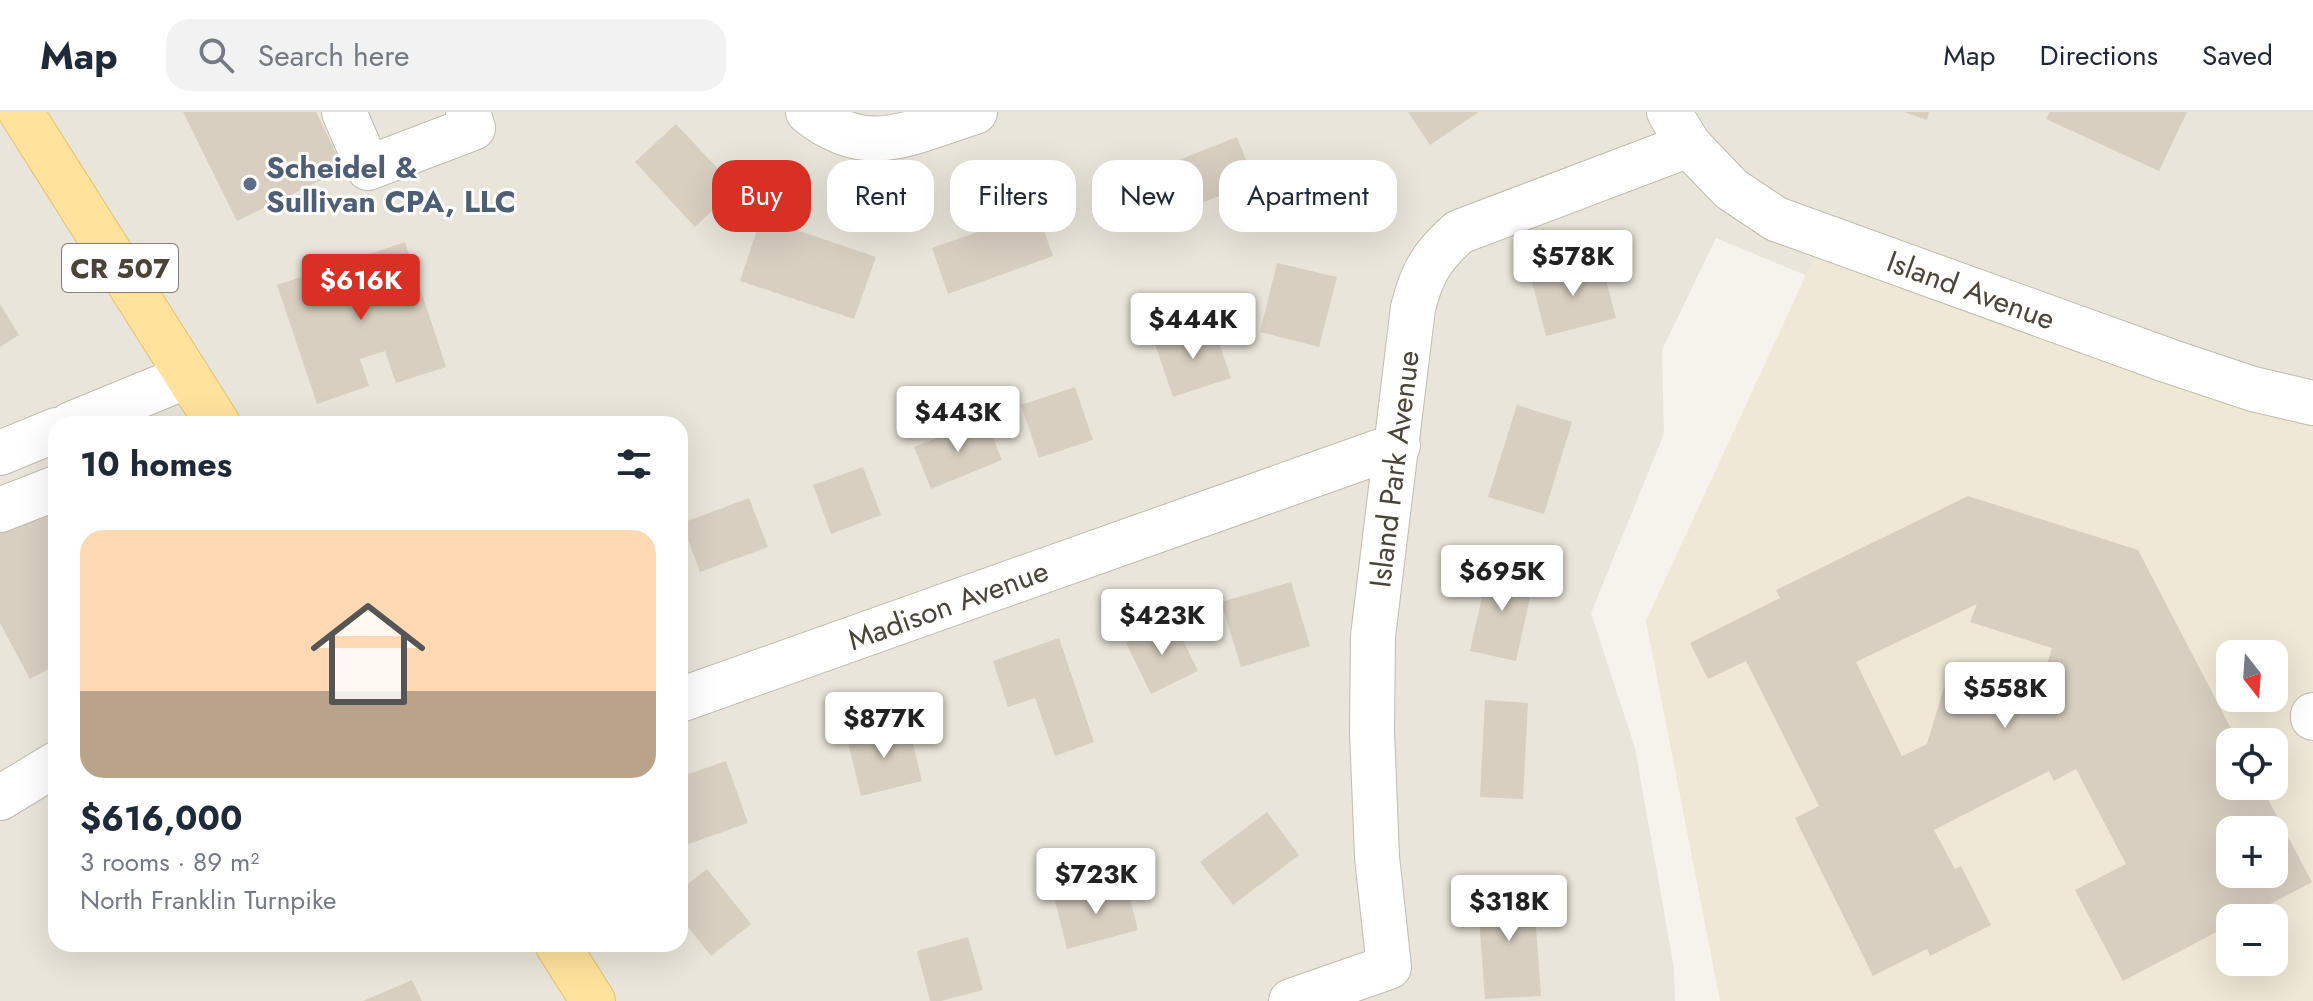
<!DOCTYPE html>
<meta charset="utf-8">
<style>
body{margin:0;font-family:Jost,sans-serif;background:#f2f2f3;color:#1f2937;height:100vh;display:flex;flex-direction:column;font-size:30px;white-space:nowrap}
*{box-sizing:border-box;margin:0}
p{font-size:26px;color:#747a83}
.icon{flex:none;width:44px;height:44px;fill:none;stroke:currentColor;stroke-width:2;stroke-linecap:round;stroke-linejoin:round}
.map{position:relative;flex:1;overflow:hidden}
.sheet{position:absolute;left:48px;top:304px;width:640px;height:536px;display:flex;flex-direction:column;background:#fff;border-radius:24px;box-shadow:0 8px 32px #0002}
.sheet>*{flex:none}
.guide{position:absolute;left:712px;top:48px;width:760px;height:72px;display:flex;gap:16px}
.needle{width:52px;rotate:163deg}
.buttons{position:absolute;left:2216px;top:528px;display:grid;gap:16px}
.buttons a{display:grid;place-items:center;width:72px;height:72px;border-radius:16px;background:#fff;box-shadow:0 8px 32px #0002;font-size:40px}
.price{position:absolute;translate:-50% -68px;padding:0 18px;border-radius:8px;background:#fff;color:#222;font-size:26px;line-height:52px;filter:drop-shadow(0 2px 4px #0008)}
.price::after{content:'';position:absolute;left:50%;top:48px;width:24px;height:18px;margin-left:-12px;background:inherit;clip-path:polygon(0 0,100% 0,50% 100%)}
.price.active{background:#d93025;color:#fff}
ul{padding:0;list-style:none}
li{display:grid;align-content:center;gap:16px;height:424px;padding:0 32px}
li+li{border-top:2px solid #e0e1e3}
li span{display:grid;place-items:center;height:248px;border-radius:24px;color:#555}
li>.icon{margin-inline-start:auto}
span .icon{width:144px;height:144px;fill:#fffc;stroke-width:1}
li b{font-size:34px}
h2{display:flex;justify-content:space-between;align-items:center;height:96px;padding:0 32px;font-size:34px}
.pill{padding:0 28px;border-radius:24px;background:#fff;box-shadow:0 8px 32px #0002;font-size:28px;line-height:72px}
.pill.active{background:#d93025;color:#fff}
header{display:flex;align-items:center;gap:48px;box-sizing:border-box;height:112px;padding:0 40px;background:#fff;border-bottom:2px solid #e0e1e3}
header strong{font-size:38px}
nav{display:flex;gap:44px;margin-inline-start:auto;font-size:28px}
.search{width:560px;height:72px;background:#f2f2f3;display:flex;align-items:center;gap:20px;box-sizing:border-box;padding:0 28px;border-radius:24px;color:#747a83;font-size:30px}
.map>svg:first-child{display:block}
.residential{fill:#eae5da;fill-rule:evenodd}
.education{fill:#efe8d6;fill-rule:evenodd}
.building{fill:#d8cfc1;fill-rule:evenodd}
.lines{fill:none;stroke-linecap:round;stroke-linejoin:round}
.minor-casing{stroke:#c2bbae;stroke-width:46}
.major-casing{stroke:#e6c16a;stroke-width:46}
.minor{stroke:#fff;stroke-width:44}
.major{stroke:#ffe39c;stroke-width:44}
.service-dot{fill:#5c6f8a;stroke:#fff;stroke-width:3}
.labels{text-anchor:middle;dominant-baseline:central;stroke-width:6;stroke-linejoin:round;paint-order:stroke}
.shield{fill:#fff;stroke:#817c74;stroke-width:2}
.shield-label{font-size:28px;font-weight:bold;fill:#4b4439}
.service-label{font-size:30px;font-weight:bold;fill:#4e5e75;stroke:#fff;text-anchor:start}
.street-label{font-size:30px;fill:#4b4439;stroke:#fff}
</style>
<header>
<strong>Map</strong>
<div class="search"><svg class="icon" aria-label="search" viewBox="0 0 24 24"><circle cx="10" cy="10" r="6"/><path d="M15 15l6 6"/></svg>Search here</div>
<nav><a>Map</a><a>Directions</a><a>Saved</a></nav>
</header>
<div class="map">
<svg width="2313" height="889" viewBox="0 0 2313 889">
<rect width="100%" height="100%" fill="#f6f3ec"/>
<path class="residential" d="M 0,0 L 2313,0 L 2313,331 L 1860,186 L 1716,126 L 1662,238 L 1664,322 L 1591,501 L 1635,636 L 1674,856 L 1675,889 L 0,889 ZM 56,312 L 680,312 L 680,832 L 56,832 Z"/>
<path class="education" d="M 1824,124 L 2313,291 L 2313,889 L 1720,889 L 1646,509 ZM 2230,542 L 2274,542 L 2274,586 L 2230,586 ZM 2230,630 L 2274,630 L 2274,674 L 2230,674 ZM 2230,718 L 2274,718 L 2274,762 L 2230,762 ZM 2230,806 L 2274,806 L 2274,850 L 2230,850 Z"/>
<g class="building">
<path d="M 183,0 L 316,0 L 344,57 L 237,109 Z"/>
<path d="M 1408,0 L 1479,0 L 1430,33 Z"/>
<path d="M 1904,0 L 1929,0 L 1927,8 Z"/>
<path d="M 2050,0 L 2187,0 L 2159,59 L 2046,7 Z"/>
<path d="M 676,12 L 736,76 L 695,115 L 635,50 Z"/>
<path d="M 1237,25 L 1255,70 L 1153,110 L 1135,65 Z"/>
<path d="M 1037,99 L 1053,144 L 948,182 L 932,136 Z"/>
<path d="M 761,106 L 876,145 L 854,207 L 740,169 Z"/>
<path d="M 405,130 L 446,255 L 396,271 L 385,239 L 360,247 L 369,274 L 317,292 L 277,173 Z"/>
<path d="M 1601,149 L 1616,206 L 1546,224 L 1531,166 Z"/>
<path d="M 1277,151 L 1337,165 L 1319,235 L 1260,220 Z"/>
<path d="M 0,192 L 19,223 L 0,235 Z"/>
<path d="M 1213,213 L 1231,266 L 1173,285 L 1155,232 Z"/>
<path d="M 1075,275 L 1093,328 L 1039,346 L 1021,293 Z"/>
<path d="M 1517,293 L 1572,310 L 1544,402 L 1488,385 Z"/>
<path d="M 985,307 L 1002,348 L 931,377 L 914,335 Z"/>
<path d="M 863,355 L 881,403 L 831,422 L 813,373 Z"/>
<path d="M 1968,384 L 2138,438 L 2238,630 L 2230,630 L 2230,674 L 2261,674 L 2312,770 L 2244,806 L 2230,806 L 2230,813 L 2123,869 L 2075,778 L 2126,752 L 2076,657 L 2054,669 L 2049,659 L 1934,718 L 1955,757 L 1961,754 L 1991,813 L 1930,844 L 1927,837 L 1873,864 L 1795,706 L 1819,694 L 1746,549 L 1708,567 L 1690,531 L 1780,486 L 1776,478 ZM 1977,492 L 1970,510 L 2052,536 L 2042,567 L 1991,550 L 1944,575 L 1927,632 L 1902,644 L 1856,550 ZM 2230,718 L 2274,718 L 2274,762 L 2230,762 Z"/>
<path d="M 749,386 L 768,435 L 700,460 L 682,411 Z"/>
<path d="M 56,390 L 56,553 L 30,567 L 0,511 L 0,420 Z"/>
<path d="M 1489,453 L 1535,463 L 1516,549 L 1470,539 Z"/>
<path d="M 1291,470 L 1310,534 L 1241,555 L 1221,490 Z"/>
<path d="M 1173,508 L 1198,559 L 1151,582 L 1126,531 Z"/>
<path d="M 1059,526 L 1094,630 L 1055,644 L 1035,586 L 1008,595 L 993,549 Z"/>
<path d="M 1485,588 L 1528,591 L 1523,687 L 1480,685 Z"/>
<path d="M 908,611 L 922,669 L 861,684 L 847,626 Z"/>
<path d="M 726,649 L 748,711 L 680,735 L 680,665 Z"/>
<path d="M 1267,700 L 1299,743 L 1233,793 L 1200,750 Z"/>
<path d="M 707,757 L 751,812 L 711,844 L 680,805 L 680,778 Z"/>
<path d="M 1126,771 L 1138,818 L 1067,837 L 1055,789 Z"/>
<path d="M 1533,775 L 1541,884 L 1485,887 L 1477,779 Z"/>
<path d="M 968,825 L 983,878 L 941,889 L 930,889 L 917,839 Z"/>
<path d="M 412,868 L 422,889 L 363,889 Z"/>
</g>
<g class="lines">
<defs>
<g id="minor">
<path d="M 344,0 L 368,56 L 473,16 L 468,0"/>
<path d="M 808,0 C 868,48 910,20 975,0"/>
<path d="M 1669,0 L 1689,33 L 1731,77 L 1776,107 L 2169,249 L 2253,277 L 2313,291"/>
<path d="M 71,312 L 188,264"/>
<path d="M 0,341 L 56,318"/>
<path d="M 0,398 L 56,376"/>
<path d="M 680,588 L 1398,333"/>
<path d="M 2313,603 L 2313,606"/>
<path d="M 0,686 L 56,652"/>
<path d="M 1291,889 L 1389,855 L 1377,745 L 1372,619 L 1373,524 L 1413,196 C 1422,160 1432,144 1459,120 L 1689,33"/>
</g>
<g id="major">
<path d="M 21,0 L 218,312"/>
<path d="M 557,832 L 593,889"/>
</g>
</defs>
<use href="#minor" class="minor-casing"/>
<use href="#major" class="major-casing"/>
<use href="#minor" class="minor"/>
<use href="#major" class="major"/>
</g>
<circle class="service-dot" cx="250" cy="72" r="8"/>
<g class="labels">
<rect class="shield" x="62" y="132" width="116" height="48" rx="6"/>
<g class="shield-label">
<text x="120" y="156">CR 507</text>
</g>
<g class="service-label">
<text x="266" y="55">Scheidel &amp;<tspan x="266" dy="34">Sullivan CPA, LLC</tspan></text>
</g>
<g class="street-label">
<text transform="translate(1971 178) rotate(20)">Island Avenue</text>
<text transform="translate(1394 357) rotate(-83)">Island Park Avenue</text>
<text transform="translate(948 493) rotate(-20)">Madison Avenue</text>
</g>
</g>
</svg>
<div class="buttons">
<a><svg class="needle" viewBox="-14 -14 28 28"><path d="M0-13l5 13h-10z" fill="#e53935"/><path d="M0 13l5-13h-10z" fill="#747a83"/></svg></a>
<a><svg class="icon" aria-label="locate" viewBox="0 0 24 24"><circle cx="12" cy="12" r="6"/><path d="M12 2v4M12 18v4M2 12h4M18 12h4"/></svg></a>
<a>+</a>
<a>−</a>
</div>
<b class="price" style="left:1573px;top:186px">$578K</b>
<b class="price active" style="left:361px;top:210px">$616K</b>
<b class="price" style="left:1193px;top:249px">$444K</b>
<b class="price" style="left:958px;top:342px">$443K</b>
<b class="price" style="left:1502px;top:501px">$695K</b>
<b class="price" style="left:1162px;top:545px">$423K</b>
<b class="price" style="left:2005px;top:618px">$558K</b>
<b class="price" style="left:884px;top:648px">$877K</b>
<b class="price" style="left:1096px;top:804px">$723K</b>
<b class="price" style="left:1509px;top:831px">$318K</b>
<div class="guide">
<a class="pill active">Buy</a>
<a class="pill">Rent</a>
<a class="pill">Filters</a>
<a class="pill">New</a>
<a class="pill">Apartment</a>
</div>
<section class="sheet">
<h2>10 homes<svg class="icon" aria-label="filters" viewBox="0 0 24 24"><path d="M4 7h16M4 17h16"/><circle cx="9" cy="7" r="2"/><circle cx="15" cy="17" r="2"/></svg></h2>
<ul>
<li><span style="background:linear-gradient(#ffd9b3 65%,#b9a48a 0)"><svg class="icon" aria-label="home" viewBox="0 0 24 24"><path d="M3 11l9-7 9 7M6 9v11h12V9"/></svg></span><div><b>$616,000</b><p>3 rooms · 89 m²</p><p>North Franklin Turnpike</p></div></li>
</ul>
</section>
</div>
